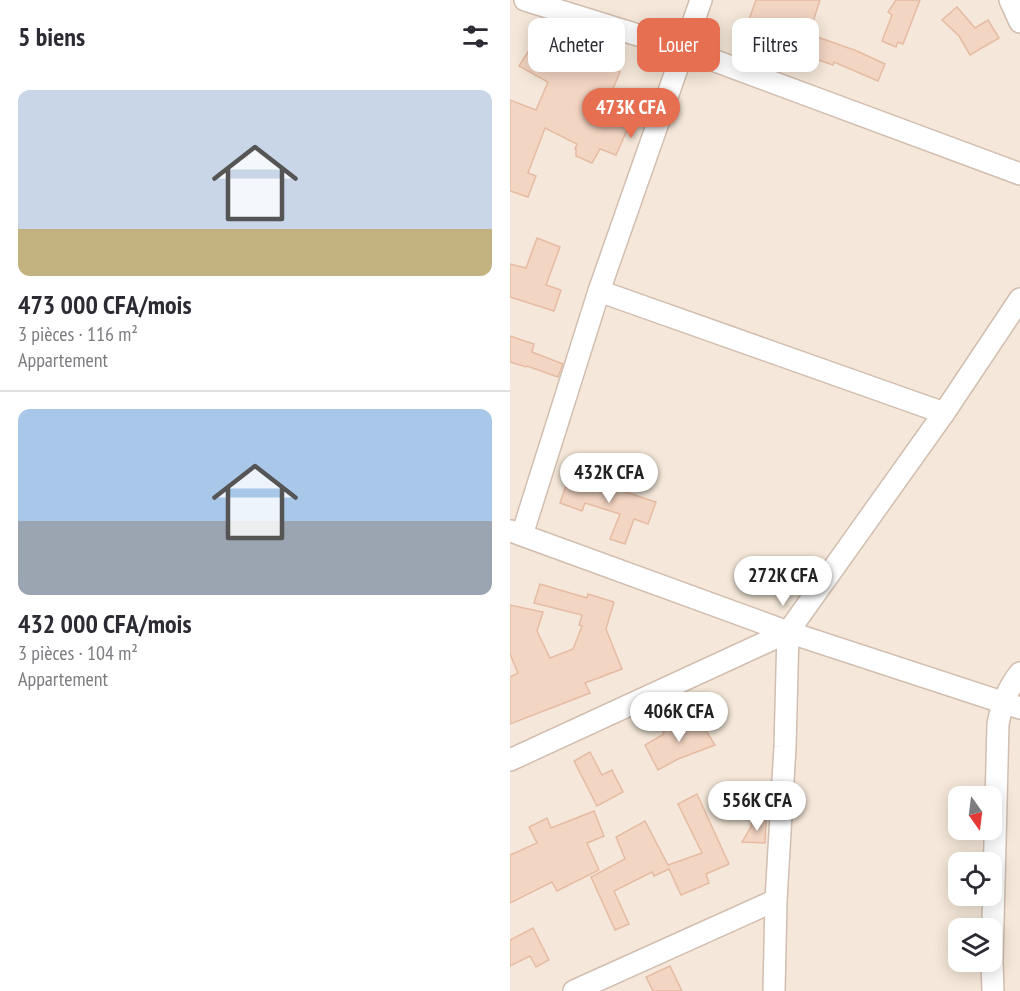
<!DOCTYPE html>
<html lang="fr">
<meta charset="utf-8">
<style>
body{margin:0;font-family:"PT Sans Narrow",sans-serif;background:#f7f7f7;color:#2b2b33;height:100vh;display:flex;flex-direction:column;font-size:22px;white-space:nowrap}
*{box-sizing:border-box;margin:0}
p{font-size:20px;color:#7c7c81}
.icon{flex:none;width:33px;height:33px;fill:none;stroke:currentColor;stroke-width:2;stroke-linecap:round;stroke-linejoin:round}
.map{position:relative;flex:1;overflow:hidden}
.side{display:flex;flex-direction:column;background:#fff;width:510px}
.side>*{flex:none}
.top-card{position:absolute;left:18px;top:18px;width:402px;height:54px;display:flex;gap:12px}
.needle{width:39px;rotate:166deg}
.controls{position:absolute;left:438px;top:786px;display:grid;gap:12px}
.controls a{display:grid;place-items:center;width:54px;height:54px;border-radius:12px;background:#fff;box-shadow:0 3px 15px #0003;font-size:30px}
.price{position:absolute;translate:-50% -51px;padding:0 14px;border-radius:21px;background:#fff;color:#222;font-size:20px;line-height:39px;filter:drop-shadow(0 2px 3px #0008)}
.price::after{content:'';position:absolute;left:50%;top:36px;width:18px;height:14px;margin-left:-9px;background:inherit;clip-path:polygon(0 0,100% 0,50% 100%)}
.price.on{background:#e76f51;color:#fff}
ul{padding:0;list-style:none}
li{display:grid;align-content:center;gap:12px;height:318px;padding:0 18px}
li+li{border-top:2px solid #e1e1e2}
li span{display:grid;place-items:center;height:186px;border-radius:12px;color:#555}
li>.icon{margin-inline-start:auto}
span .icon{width:108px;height:108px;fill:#fffc;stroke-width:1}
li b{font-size:26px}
h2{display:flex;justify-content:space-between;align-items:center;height:72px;padding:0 18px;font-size:26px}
.chip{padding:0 21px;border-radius:12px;background:#fff;box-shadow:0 3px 15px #0003;font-size:21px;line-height:54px}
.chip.on{background:#e76f51;color:#fff}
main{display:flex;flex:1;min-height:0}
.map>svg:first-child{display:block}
.residential{fill:#f5e8da;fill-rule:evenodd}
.building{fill:#f3d5c3;stroke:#e6bba3;stroke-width:1.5}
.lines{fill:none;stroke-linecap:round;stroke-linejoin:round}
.street-casing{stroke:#d1beb0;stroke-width:24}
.street{stroke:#fff;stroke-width:21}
</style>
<main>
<section class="side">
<h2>5 biens<svg class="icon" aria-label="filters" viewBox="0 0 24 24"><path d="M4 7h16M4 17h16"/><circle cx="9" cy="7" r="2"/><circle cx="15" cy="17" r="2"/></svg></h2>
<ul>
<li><span style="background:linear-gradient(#c9d6e8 75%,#c2b280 0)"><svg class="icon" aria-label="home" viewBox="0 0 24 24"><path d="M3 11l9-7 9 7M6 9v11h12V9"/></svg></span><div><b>473 000 CFA/mois</b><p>3 pièces · 116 m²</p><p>Appartement</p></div></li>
<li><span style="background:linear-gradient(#a9c7e8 60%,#9aa5b1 0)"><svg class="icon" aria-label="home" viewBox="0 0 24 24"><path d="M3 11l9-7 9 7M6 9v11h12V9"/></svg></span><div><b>432 000 CFA/mois</b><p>3 pièces · 104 m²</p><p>Appartement</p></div></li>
</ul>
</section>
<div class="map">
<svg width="510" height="991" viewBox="0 0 510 991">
<rect width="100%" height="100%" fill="#fdf6ec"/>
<path class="residential" d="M 0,0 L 510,0 L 510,991 L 0,991 ZM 448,796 L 482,796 L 482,830 L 448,830 ZM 448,862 L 482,862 L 482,896 L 448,896 ZM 448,928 L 482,928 L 482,962 L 448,962 Z"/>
<g class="building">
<path d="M 246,0 L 310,0 L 299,34 L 347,51 L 375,64 L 368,81 L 324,62 L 323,65 L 271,47 L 270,49 L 254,43 L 258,31 L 237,25 Z"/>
<path d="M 386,0 L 410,0 L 393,44 L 388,42 L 386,47 L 372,41 L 382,15 L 378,12 Z"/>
<path d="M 447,7 L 465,28 L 478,20 L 489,38 L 460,55 L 449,36 L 432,20 Z"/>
<path d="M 25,41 L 72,64 L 75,56 L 110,72 L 95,108 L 122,119 L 106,155 L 90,149 L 82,163 L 66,156 L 66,149 L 65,149 L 67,144 L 35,128 L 18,173 L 26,176 L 18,197 L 0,191 L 0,100 L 26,110 L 38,82 L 9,66 Z"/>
<path d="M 27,238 L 50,247 L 36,285 L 51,290 L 44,311 L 0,297 L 0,264 L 16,268 Z"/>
<path d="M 0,336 L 24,344 L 22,352 L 53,364 L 48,377 L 17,366 L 16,367 L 0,362 Z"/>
<path d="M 60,474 L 146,502 L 138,524 L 124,519 L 115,544 L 100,539 L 110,514 L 75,503 L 72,511 L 50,503 Z"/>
<path d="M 30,584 L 77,598 L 78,594 L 104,602 L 96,629 L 112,669 L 75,683 L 80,693 L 0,724 L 0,677 L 8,673 L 0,654 L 0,605 L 33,612 L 27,631 L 40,658 L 63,649 L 72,626 L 69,625 L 72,615 L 24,603 Z"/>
<path d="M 187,716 L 205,745 L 168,759 L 148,770 L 135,745 L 154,734 L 153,732 Z"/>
<path d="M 80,752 L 92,775 L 102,770 L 113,792 L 87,806 L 64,761 Z"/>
<path d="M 187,794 L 219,864 L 196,874 L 199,883 L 171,895 L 159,869 L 144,876 L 142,872 L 104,891 L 119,924 L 105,930 L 81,877 L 115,859 L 106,837 L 135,821 L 158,865 L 192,853 L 168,804 Z"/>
<path d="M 84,811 L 94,836 L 77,843 L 89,870 L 47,891 L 42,882 L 0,903 L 0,855 L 27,843 L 19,827 L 37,818 L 41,828 Z"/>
<path d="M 242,820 L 256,820 L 255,843 L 232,842 L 241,827 Z"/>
<path d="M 23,928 L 39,960 L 26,967 L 20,956 L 0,966 L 0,940 Z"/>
<path d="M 160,966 L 172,991 L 143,991 L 136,977 Z"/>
</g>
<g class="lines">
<defs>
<g id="street">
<path d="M 15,0 L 173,49 L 510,174"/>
<path d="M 500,0 L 510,22"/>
<path d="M 89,291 L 434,413"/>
<path d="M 1,531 L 278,632 L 510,708"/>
<path d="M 12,535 L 89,291 L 191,0"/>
<path d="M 0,760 L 278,632"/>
<path d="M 64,991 L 266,900"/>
<path d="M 264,991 L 266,900 L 275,747 L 278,632 L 434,413 L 510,299"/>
<path d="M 483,991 L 482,961 L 488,724 C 492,703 497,690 510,673"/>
</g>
</defs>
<use href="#street" class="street-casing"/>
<use href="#street" class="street"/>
</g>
</svg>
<div class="controls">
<a><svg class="needle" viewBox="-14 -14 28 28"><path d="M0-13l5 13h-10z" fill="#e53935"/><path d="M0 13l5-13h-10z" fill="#7c7c81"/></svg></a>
<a><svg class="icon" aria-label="locate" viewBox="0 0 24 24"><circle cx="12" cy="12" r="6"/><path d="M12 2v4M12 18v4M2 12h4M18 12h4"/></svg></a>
<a><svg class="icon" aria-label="layers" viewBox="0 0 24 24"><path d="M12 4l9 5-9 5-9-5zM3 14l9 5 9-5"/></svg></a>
</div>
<b class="price on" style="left:121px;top:139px">473K CFA</b>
<b class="price" style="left:99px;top:504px">432K CFA</b>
<b class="price" style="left:273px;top:607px">272K CFA</b>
<b class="price" style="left:169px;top:743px">406K CFA</b>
<b class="price" style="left:247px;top:832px">556K CFA</b>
<div class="top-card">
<a class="chip">Acheter</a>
<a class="chip on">Louer</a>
<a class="chip">Filtres</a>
</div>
</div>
</main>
